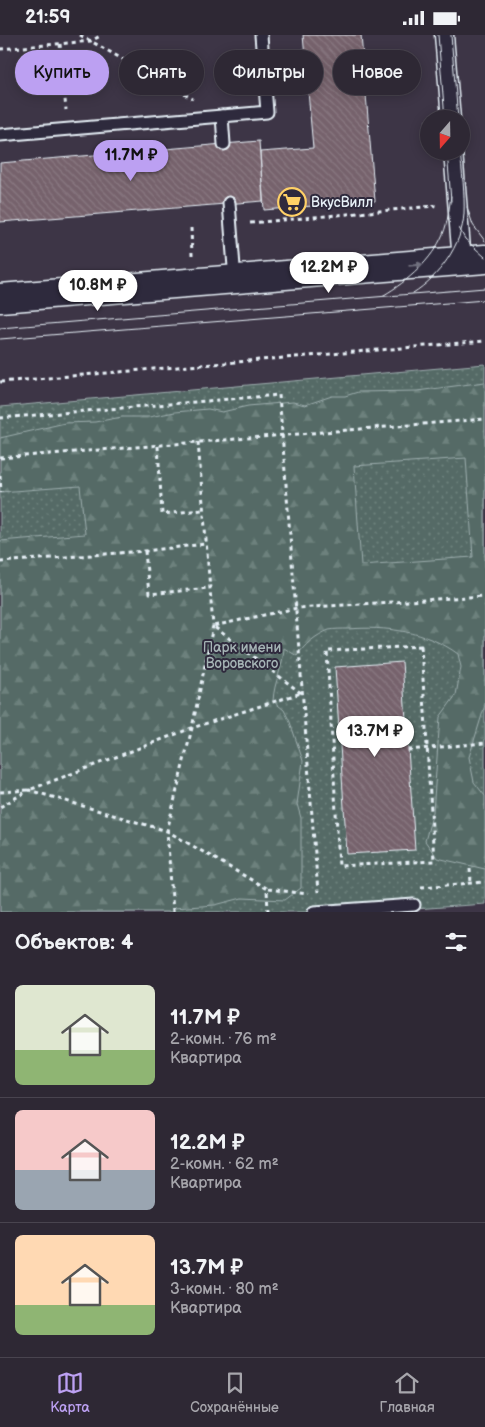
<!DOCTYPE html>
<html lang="ru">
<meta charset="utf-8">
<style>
body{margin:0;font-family:"Balsamiq Sans",sans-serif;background:#36303c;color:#f1f3f6;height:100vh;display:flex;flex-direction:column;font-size:19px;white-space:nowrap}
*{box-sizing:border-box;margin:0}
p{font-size:16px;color:#a7a6ac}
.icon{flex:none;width:28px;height:28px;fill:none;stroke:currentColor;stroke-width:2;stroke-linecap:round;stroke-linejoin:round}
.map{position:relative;height:877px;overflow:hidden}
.sheet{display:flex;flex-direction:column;background:#2e2834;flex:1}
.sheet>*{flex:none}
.hud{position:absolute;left:15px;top:15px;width:455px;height:45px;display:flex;gap:10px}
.needle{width:32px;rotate:200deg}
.buttons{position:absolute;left:420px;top:75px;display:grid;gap:10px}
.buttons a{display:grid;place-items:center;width:50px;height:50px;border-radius:50%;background:#2e2834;box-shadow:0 2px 12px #0003,0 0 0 1px #49444f;font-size:25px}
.price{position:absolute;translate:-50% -42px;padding:0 11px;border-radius:18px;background:#fff;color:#222;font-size:16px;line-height:32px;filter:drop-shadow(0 1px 2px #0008)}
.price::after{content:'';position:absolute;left:50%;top:30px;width:15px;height:11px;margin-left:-8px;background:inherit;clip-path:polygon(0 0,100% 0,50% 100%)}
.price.current{background:#bca0f2;color:#111}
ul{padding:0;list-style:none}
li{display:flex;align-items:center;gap:15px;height:125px;padding:0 15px}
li+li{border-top:1px solid #49444f}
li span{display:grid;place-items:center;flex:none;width:140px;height:100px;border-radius:8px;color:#555}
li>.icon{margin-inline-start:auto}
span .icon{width:60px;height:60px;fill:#fffc;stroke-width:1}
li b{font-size:21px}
h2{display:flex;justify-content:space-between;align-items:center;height:60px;padding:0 15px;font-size:21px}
.chip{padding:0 18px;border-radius:22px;background:#2e2834;box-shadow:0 2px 12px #0003,0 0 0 1px #49444f;font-size:18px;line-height:45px}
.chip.current{background:#bca0f2;color:#111}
.status{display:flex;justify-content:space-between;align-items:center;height:35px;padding:0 25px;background:#2e2834;direction:ltr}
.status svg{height:14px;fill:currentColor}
.menu{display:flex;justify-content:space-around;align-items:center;height:70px;border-top:1px solid #49444f;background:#2e2834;font-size:14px;color:#a7a6ac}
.menu a{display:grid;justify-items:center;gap:2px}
.menu .current{color:#bca0f2}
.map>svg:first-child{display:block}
.green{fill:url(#green-dots);stroke:#9eaeaf}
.forest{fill:url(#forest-firs);stroke:#9eaeaf;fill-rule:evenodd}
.building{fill:url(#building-back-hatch);stroke:#e8f1f8}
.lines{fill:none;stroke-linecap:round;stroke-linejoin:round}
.service-casing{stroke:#e8f1f8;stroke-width:15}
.pedestrian-casing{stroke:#e8f1f8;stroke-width:21}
.secondary-casing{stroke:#e8f1f8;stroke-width:31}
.path{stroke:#e8f1f8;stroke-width:3;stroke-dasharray:4 4;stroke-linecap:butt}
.service{stroke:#2f2a3d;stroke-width:11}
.pedestrian{stroke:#2f2a3d;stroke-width:18}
.secondary{stroke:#2f2a3d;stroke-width:28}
.tram{stroke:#e8f1f8;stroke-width:1}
.oneway{fill:#70707e}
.labels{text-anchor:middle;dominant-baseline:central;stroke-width:4;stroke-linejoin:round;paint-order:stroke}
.poi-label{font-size:14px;fill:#e8f1f8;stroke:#2f2a3d;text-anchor:start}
.park-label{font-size:14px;fill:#a6b5b6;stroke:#2f2a3d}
</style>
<div class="status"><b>21:59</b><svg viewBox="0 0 49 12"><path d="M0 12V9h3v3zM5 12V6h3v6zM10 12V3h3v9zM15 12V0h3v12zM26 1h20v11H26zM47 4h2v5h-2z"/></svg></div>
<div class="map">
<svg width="485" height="877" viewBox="0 0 485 877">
<defs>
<pattern id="green-dots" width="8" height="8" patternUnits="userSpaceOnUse" patternTransform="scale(1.25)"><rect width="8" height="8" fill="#556b66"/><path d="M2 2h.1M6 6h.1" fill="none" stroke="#6d817d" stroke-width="1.8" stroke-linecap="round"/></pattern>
<pattern id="forest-firs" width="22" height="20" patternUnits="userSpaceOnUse" patternTransform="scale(1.25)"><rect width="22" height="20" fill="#556b66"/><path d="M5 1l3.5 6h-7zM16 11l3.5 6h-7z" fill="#6d817d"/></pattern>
<pattern id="building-back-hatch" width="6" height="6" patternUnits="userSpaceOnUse" patternTransform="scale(1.25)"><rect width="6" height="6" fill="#76626c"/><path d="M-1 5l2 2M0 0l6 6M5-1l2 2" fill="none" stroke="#8a7982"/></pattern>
</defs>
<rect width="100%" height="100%" fill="#3d3546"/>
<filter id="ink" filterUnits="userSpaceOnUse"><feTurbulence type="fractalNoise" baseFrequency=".02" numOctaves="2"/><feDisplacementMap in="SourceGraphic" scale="10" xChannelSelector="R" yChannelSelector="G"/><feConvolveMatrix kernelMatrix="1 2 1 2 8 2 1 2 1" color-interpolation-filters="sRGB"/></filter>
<g filter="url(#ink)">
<path class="green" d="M 485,329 L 485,869 L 373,877 L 0,877 L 0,372 Z"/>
<path class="forest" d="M 485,347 L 485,670 L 469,722 L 474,747 L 485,761 L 485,834 L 437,823 L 425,806 L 433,777 L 440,682 L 456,660 L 461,632 L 458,619 C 427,596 385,591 348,594 C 342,594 334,594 329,595 C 316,600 304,610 297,621 L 284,613 C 283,633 274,646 273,666 L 284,675 L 290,687 L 303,726 L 297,769 L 301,783 L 301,853 L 285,865 L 242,863 L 215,870 L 174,873 L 174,877 L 0,877 L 0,506 L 85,499 L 80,451 L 0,457 L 0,403 L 65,388 L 95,387 L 122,382 L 149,382 L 175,377 L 208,374 L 222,377 L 248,371 L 293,367 L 305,370 L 332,361 L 345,361 L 358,357 L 417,356 ZM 466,423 L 473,522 L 361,530 L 354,431 Z"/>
<g class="building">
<path d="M 303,0 L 361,0 L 375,166 L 264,175 L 260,117 L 313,113 Z"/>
<path d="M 259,106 L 263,166 L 0,187 L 0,128 Z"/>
<path d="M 402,627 L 415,815 L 347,819 L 335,632 Z"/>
</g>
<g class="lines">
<defs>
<g id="service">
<path d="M 0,100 L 222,81"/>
<path d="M 224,109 L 222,81 L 267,77 L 261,0"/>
<path d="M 229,168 L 235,245"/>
<path d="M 314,877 L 414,870"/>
</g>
<g id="pedestrian">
<path d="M 444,0 L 451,84"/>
<path d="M 453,116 L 462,226"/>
</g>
<path id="secondary" d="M 0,263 L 485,224"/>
</defs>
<use href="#service" class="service-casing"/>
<use href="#pedestrian" class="pedestrian-casing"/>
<use href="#secondary" class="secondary-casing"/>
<g class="path">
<path d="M 80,0 L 193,64"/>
<path d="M 60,9 L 66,75"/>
<path d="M 0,14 L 91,6 L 102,0"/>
<path d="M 427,85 L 429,110"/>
<path d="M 250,188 L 434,171 L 434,169"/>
<path d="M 191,193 L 192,220"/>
<path d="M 0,347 L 485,306"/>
<path d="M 0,383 L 279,360 L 318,857"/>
<path d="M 158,411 L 162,479 L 202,475"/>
<path d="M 0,423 L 485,384"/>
<path d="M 0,440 L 1,457"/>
<path d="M 145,516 L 149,559 L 209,553"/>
<path d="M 0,527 L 145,516 L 205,509"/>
<path d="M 421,611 L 434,826 L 339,831 L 327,616 Z"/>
<path d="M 301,658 L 213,591 L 297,573 L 485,561"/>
<path d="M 408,715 L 485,708"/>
<path d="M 0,757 L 29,755 L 192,693 L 301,658"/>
<path d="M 0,772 L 29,755 L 167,796 L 267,854"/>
<path d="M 470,834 L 471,848"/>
<path d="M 421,852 L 485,847"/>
<path d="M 173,877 L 167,796 L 192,693 L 213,591 L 198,407"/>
<path d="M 268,877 L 267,854 L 308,859"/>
</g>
<use href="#service" class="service"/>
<use href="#pedestrian" class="pedestrian"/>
<use href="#secondary" class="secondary"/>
<g class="tram">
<path d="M 438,0 L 445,84"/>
<path d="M 451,0 L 458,84"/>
<path d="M 447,116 L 451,166"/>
<path d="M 467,172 L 473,190 L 485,206"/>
<path d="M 459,193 L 465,204 L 485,222"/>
<path d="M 413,258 C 439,242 462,210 464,179 C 465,158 462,137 460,116"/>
<path d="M 384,260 C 408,246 432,225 443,199 C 448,187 449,173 451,161"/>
<path d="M 0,293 L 485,253"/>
<path d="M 0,304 L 485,265"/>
</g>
</g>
<defs><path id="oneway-solid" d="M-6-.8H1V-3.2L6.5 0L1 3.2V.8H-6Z" transform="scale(1.25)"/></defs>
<use class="oneway" href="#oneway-solid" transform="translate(416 230) rotate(-5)"/>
</g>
<defs>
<symbol id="supermarket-ring" viewBox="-11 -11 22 22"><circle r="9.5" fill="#2f2a3d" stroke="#ffd166" stroke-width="1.5"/><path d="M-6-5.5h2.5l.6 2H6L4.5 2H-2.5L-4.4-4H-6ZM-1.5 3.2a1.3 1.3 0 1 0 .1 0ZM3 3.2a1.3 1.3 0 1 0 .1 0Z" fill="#ffd166"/></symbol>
</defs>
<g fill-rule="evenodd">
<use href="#supermarket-ring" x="276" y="151" width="32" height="32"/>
</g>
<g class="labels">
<g class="poi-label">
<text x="311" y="167">ВкусВилл</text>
</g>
<g class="park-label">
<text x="242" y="612">Парк имени<tspan x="242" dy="16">Воровского</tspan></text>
</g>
</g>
</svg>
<div class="buttons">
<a><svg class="needle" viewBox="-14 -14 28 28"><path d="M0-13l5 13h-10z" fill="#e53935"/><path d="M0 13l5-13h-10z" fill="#a7a6ac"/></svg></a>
</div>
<b class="price current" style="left:131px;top:147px">11.7M ₽</b>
<b class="price" style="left:329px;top:259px">12.2M ₽</b>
<b class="price" style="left:98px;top:277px">10.8M ₽</b>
<b class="price" style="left:375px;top:723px">13.7M ₽</b>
<div class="hud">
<a class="chip current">Купить</a>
<a class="chip">Снять</a>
<a class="chip">Фильтры</a>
<a class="chip">Новое</a>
</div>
</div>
<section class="sheet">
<h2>Объектов: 4<svg class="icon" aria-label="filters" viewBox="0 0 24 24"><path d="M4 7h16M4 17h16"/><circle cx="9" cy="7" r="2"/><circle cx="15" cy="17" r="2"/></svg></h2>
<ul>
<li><span style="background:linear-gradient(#dfe7d0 65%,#8fb573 0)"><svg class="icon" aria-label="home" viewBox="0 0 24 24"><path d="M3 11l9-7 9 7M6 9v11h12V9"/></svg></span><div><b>11.7M ₽</b><p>2-комн. · 76 m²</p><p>Квартира</p></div></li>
<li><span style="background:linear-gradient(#f6c9c9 60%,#9aa5b1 0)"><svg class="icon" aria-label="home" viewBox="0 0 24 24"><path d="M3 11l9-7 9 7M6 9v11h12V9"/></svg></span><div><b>12.2M ₽</b><p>2-комн. · 62 m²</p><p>Квартира</p></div></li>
<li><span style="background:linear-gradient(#ffd9b3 70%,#8fb573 0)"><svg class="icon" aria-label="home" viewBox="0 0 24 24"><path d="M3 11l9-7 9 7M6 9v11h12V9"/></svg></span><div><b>13.7M ₽</b><p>3-комн. · 80 m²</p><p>Квартира</p></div></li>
</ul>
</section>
<nav class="menu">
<a class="current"><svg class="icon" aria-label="map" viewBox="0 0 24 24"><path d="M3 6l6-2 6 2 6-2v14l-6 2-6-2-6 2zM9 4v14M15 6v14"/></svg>Карта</a>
<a><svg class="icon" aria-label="saved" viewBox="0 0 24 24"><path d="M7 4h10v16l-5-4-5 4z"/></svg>Сохранённые</a>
<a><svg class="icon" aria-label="home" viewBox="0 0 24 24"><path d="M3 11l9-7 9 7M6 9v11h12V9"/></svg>Главная</a>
</nav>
